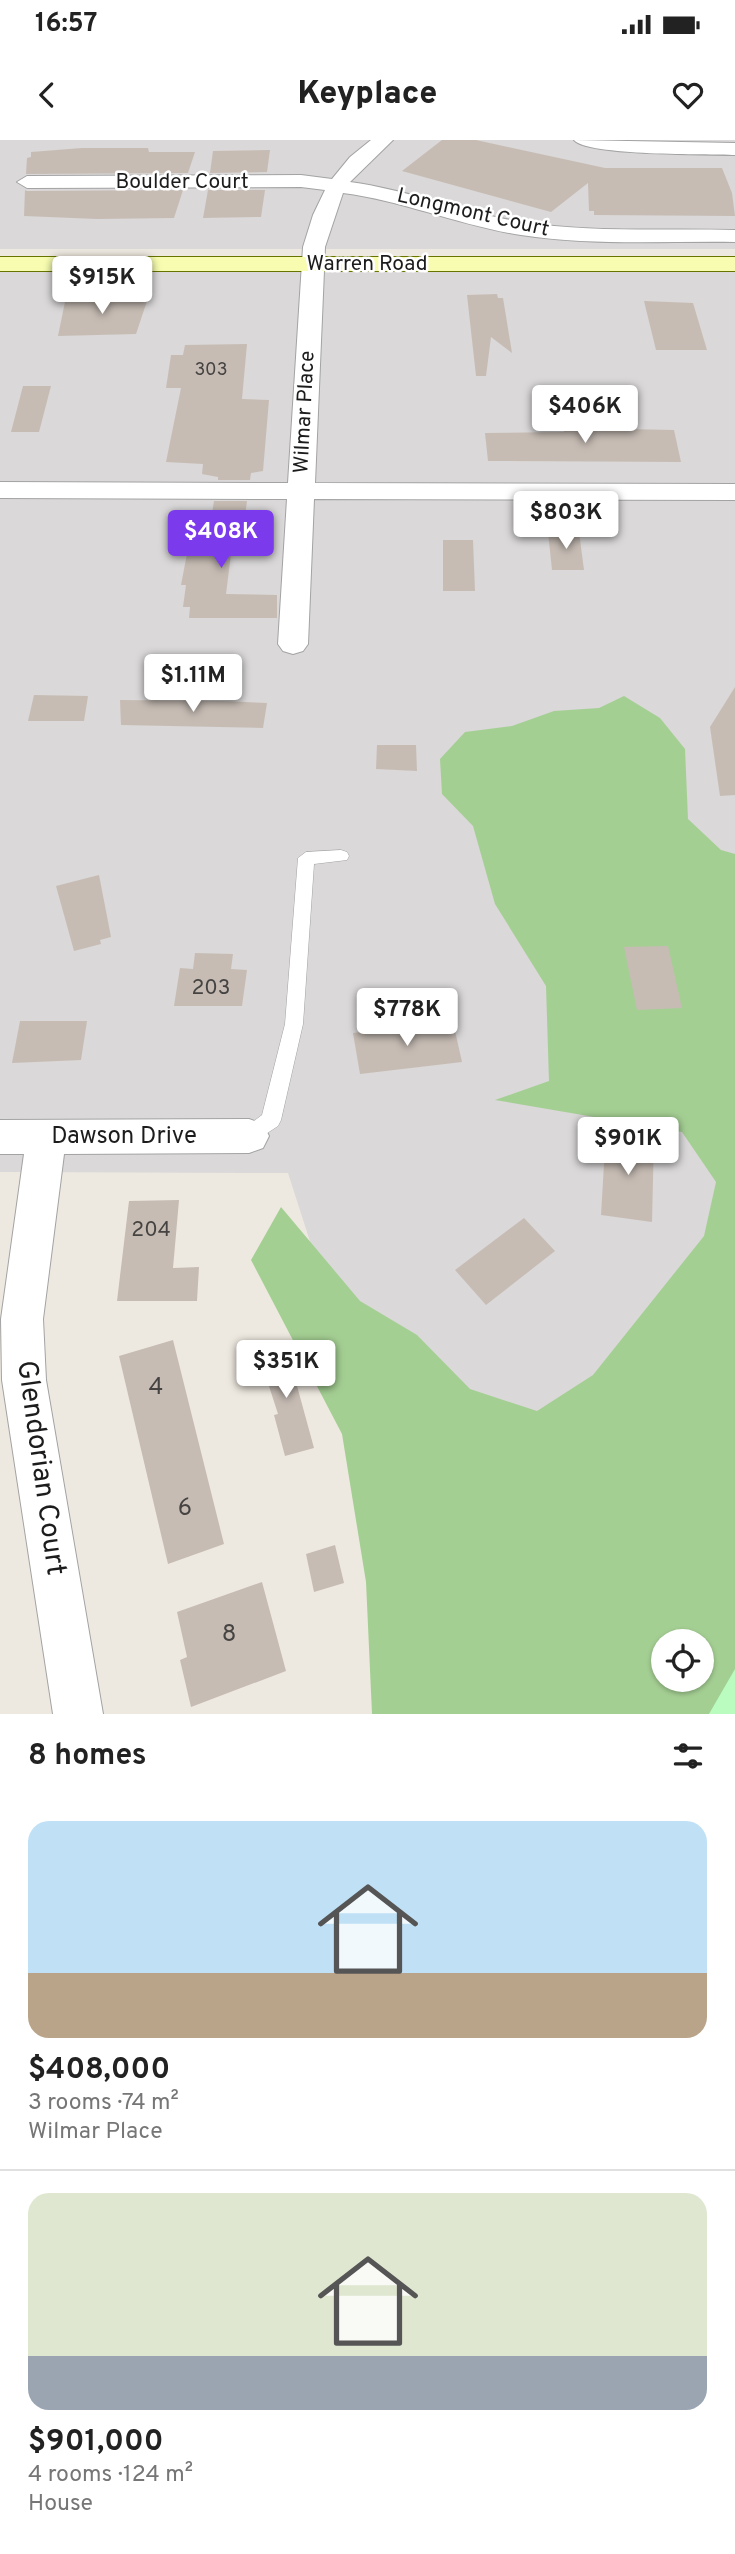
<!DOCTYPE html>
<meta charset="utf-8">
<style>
body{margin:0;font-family:Overpass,sans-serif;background:#f2f2f2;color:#222;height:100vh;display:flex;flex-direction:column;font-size:26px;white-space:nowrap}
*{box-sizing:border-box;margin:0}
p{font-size:23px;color:#767676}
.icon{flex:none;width:38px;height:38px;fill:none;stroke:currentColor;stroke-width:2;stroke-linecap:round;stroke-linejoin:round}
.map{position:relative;height:1574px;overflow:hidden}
.panel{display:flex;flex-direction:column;background:#fff;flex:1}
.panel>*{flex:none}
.tools{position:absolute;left:651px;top:1489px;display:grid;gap:14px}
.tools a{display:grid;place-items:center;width:63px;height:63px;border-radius:50%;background:#fff;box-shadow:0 2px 5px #0004;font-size:35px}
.price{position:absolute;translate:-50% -60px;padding:0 16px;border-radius:7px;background:#fff;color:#222;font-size:23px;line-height:46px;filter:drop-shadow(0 2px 4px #0008)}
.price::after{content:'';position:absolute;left:50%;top:42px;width:21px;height:16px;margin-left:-10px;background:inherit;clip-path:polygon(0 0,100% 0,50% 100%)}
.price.on{background:#7c3aed;color:#fff}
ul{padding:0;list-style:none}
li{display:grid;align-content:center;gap:14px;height:371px;padding:0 28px}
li+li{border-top:2px solid #e0e0e0}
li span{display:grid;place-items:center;height:217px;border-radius:21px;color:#555}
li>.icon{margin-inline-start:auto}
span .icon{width:126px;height:126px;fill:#fffc;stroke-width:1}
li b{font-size:30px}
h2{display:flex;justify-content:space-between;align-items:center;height:84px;padding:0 28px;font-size:30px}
.status{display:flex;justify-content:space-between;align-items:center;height:49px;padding:0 35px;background:#fff;direction:ltr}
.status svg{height:19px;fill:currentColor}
header{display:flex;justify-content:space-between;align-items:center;height:91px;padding:0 28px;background:#fff;font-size:32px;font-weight:800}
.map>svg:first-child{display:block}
.residential{fill:#dad8d8;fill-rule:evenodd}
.forest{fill:#a4cf93;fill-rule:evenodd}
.park{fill:#bafcc0}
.building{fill:#c6bcb4}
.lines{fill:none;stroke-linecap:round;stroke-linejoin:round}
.lane-casing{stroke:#a3a3a3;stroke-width:1}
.street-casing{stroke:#a3a3a3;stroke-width:2}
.secondary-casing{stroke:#677500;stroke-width:2}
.lane{fill:#fff;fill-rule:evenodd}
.street{fill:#fff;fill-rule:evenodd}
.secondary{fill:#f7fcb0;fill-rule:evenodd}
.labels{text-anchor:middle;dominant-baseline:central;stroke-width:5;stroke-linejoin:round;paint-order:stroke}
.far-number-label{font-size:18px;fill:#464442}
.far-street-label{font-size:21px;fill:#1c1c1c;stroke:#fff}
.number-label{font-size:21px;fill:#464442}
.street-label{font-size:24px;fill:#1c1c1c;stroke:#fff}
.near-number-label{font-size:24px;fill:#464442}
.near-street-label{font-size:28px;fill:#1c1c1c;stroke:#fff}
</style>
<div class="status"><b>16:57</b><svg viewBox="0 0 49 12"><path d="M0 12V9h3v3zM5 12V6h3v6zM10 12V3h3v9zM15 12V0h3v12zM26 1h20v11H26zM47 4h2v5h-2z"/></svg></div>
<header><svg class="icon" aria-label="back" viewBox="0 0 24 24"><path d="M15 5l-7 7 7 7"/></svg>Keyplace<svg class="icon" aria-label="heart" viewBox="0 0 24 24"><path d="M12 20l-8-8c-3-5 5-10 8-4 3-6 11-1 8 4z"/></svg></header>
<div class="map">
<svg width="735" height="1574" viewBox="0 0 735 1574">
<rect width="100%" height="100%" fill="#eee9e0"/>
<g class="residential">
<rect x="0" y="0" width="735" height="109"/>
<path d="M 0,130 L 735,130 L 735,1529 L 709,1574 L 462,1574 L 288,1033 L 0,1032 ZM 663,1502 L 702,1502 L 702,1540 L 663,1540 Z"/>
</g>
<path class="forest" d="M 624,556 L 660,578 L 685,609 L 688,679 L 721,710 L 735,714 L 735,1574 L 372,1574 L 366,1442 L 342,1294 L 251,1120 L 281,1067 L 360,1161 L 417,1195 L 470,1249 L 537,1271 L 593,1235 L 704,1096 L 716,1042 L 682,992 L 495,960 L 549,941 L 546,846 L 495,764 L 473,686 L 442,654 L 440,619 L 465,592 L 512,586 L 554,571 L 599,568 ZM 663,1502 L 702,1502 L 702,1540 L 663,1540 Z"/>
<path class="park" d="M 735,1529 L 735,1574 L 709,1574 Z"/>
<g class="building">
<path d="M 442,0 L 476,0 L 605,28 L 722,28 L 732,53 L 735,76 L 594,75 L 594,71 L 589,71 L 588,43 L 551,72 L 402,31 Z"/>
<path d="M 82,8 L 148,8 L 149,12 L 195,12 L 188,33 L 26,34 L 27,18 L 31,17 L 31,12 Z"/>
<path d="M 270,10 L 267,32 L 210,33 L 213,11 Z"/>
<path d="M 25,50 L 27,51 L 183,50 L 174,78 L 97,79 L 24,76 Z"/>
<path d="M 208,50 L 265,50 L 261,77 L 203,78 Z"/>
<path d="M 497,154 L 498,158 L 503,158 L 512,213 L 491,197 L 486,236 L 476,236 L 467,155 Z"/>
<path d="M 66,157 L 148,158 L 136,194 L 58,196 Z"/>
<path d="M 644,161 L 693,163 L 707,210 L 656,210 Z"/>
<path d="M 247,204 L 242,259 L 269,260 L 263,331 L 251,333 L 250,340 L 218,340 L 218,337 L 202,334 L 203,324 L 166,322 L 181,248 L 166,248 L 171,215 L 183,215 L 185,205 Z"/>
<path d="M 23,246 L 51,246 L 39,292 L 11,292 Z"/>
<path d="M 562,281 L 625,282 L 626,289 L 674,290 L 681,322 L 488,321 L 485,293 L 564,292 Z"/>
<path d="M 214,361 L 247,361 L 241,406 L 232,406 L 226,454 L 277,455 L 277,478 L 189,478 L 190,467 L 183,467 L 186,445 L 181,445 L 190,398 L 208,398 Z"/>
<path d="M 548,392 L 579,392 L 584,430 L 552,430 Z"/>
<path d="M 443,400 L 473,400 L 475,451 L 443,451 Z"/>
<path d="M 735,547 L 735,655 L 720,656 L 710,587 Z"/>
<path d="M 34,555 L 88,556 L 84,581 L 28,581 Z"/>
<path d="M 120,560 L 223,561 L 267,563 L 263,588 L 121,585 Z"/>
<path d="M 377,605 L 416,605 L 417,631 L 376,629 Z"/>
<path d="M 99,735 L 111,797 L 100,800 L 101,804 L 74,811 L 56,746 Z"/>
<path d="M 668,806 L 682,868 L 637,870 L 624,807 Z"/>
<path d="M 195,813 L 233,814 L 231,829 L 247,830 L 242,866 L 174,866 L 180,828 L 193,829 Z"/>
<path d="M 20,881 L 87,881 L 81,920 L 12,923 Z"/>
<path d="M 453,882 L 462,922 L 360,934 L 353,893 Z"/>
<path d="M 606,991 L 654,997 L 652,1082 L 601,1075 Z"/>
<path d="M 179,1060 L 173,1128 L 199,1127 L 197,1161 L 117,1161 L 129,1061 Z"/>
<path d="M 524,1078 L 555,1111 L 486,1165 L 455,1130 Z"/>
<path d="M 173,1200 L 224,1404 L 168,1424 L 119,1216 Z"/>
<path d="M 285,1202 L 314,1308 L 285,1316 L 274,1275 L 278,1274 L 258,1212 Z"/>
<path d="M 335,1405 L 344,1443 L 314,1452 L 306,1414 Z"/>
<path d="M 262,1442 L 286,1531 L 191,1567 L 180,1520 L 187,1517 L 177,1472 Z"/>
</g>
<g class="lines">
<defs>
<path id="lane" d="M 341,710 L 347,712 L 349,716 L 347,720 L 314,724 L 303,884 L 281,980 L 278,986 L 249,1005 L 242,1002 L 239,996 L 242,990 L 262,975 L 285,884 L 298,718 L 306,712 Z"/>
<g id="street">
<path d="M 371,0 L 393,0 L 350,42 C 409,50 464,73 522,82 C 591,93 665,88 735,90 L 735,102 C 664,101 591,106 521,95 C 461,86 404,61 343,53 L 325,107 L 315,343 L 735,344 L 735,360 L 314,359 L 308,504 L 303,511 L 293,514 L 283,511 L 278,504 L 287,359 L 0,358 L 0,342 L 288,343 L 303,107 L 313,75 L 325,50 L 301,47 L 27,48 L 17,42 L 27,36 L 301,35 L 332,39 L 350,17 Z"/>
<path d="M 574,0 L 735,3 L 735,15 C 709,14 587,16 574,0 Z"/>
<path d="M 249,979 L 263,984 L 269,996 L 263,1008 L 249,1013 L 64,1014 L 43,1179 L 46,1240 L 103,1574 L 53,1574 L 2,1240 L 1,1179 L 24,1014 L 0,1014 L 0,980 Z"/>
</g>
<rect id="secondary" x="0" y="117" width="735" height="14"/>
</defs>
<use href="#lane" class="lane-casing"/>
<use href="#street" class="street-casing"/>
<use href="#secondary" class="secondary-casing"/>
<use href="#lane" class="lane"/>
<use href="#street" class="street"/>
<use href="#secondary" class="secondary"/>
</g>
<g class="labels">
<g class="far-number-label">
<text x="211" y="230">303</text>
</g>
<g class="far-street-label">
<text x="182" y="42">Boulder Court</text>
<text transform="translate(473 73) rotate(13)">Longmont Court</text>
<text x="367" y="124">Warren Road</text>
<text transform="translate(305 272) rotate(-87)">Wilmar Place</text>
</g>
<g class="number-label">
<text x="211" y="848">203</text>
<text x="151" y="1090">204</text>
</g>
<g class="street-label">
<text x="124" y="997">Dawson Drive</text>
</g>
<g class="near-number-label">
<text x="156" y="1248">4</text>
<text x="185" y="1369">6</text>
<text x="229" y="1495">8</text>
</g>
<g class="near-street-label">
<text transform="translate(40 1328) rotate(82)">Glendorian Court</text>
</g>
</g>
</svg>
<div class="tools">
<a><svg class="icon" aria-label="locate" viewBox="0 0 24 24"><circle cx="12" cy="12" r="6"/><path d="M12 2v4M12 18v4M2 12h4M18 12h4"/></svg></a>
</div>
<b class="price" style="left:102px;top:176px">$915K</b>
<b class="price" style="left:585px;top:305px">$406K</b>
<b class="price" style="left:566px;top:411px">$803K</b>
<b class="price on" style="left:221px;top:430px">$408K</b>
<b class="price" style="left:193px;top:574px">$1.11M</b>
<b class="price" style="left:407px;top:908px">$778K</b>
<b class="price" style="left:628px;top:1037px">$901K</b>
<b class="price" style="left:286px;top:1260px">$351K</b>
</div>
<section class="panel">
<h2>8 homes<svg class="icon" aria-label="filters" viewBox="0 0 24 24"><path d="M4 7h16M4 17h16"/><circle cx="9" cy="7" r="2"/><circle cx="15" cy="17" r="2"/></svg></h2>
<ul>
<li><span style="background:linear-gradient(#bfe0f5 70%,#b9a48a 0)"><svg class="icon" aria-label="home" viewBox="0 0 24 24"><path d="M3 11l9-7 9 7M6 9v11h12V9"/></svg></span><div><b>$408,000</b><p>3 rooms · 74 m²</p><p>Wilmar Place</p></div></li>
<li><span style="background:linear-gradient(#dfe7d0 75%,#9aa5b1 0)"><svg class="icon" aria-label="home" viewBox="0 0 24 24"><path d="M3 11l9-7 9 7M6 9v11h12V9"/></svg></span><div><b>$901,000</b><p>4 rooms · 124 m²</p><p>House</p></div></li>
</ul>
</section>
